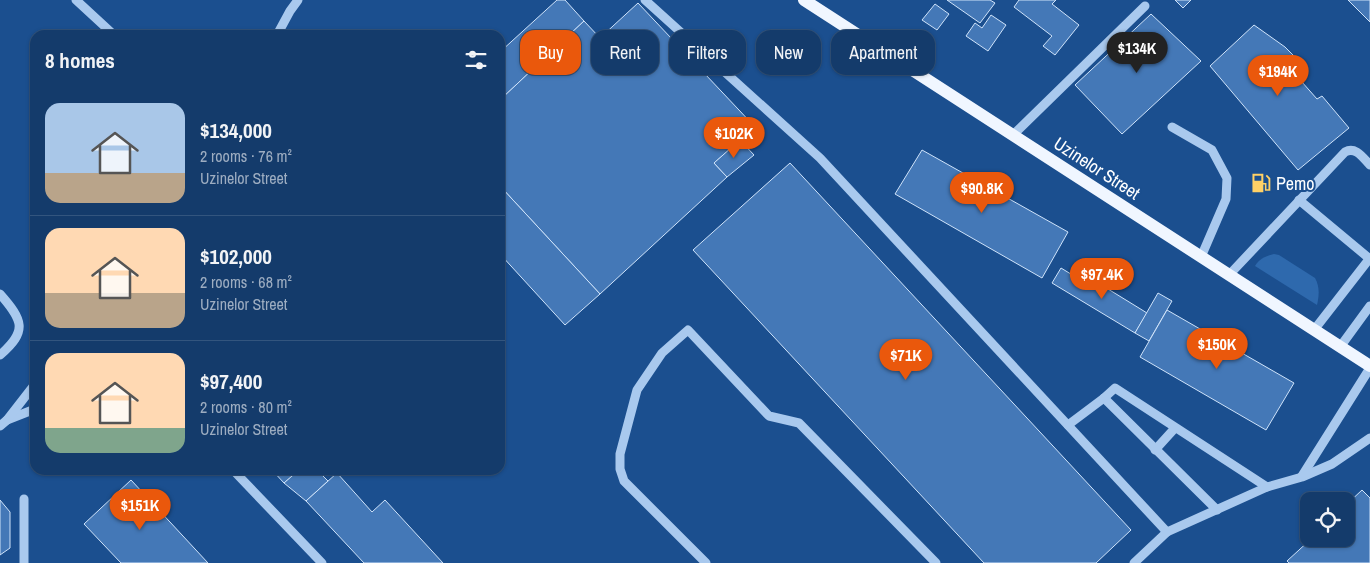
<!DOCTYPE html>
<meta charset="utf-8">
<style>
body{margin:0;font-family:"Archivo Narrow",sans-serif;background:#1d4271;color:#f1f3f6;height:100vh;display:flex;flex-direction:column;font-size:19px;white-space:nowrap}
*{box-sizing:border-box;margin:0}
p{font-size:16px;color:#9dadc1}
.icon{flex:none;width:28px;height:28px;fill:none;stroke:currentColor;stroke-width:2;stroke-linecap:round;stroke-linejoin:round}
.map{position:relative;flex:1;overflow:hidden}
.side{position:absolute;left:30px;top:30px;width:475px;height:445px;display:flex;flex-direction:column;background:#143b6b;border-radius:15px;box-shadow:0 1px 4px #0004,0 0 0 1px #33557e}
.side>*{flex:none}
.banner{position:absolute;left:520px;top:30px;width:475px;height:45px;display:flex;gap:10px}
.tools{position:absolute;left:1300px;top:492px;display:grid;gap:10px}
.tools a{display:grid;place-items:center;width:55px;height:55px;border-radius:10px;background:#143b6b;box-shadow:0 1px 4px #0004,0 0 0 1px #33557e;font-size:25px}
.price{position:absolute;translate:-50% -42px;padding:0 11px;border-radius:18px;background:#ea580c;color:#fff;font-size:16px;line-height:32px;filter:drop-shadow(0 1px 2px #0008)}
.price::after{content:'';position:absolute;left:50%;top:30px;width:15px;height:11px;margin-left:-8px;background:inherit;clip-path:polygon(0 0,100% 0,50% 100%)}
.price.current{background:#222;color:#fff}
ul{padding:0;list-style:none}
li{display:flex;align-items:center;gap:15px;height:125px;padding:0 15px}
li+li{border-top:1px solid #33557e}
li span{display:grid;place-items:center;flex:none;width:140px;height:100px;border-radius:15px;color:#555}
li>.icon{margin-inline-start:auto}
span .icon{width:60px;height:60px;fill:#fffc;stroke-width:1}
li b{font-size:21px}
h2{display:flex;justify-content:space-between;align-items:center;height:60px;padding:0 15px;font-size:21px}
.pill{padding:0 18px;border-radius:15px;background:#143b6b;box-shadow:0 1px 4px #0004,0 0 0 1px #33557e;font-size:18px;line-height:45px}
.pill.current{background:#ea580c;color:#fff}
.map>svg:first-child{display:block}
.green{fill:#2e69ad}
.building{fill:#4478b7;stroke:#cfe3fa}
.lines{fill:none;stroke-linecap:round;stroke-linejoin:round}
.minor{stroke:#a9c9ee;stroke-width:9}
.major{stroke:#f0f6ff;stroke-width:12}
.labels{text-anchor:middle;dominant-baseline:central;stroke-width:4;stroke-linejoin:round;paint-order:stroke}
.street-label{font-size:18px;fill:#fff;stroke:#1b4f8f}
.poi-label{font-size:18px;fill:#fff;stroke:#1b4f8f;text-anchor:start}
</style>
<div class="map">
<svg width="1370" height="563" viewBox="0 0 1370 563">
<rect width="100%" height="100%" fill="#1b4f8f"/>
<path class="green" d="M 1274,254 L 1279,255 L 1315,278 C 1320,287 1319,296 1317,305 L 1255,266 C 1259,259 1266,256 1274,254 Z"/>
<g class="building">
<path d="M 557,0 L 565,0 L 584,21 L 500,100 L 500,52 Z"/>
<path d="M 947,0 L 990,0 L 995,3 L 980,23 Z"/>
<path d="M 1019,0 L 1056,0 L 1052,4 L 1079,25 L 1055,55 L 1043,46 L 1052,36 L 1014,7 Z"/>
<path d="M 1175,0 L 1191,0 L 1183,8 Z"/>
<path d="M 1348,0 L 1370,0 L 1370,22 Z"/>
<path d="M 638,3 L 755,127 L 714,163 L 727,177 L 600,294 L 500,186 L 500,100 L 584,21 L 600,38 Z"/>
<path d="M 935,4 L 949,14 L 937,30 L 922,20 Z"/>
<path d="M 1151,14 L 1201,61 L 1122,134 L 1075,85 Z"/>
<path d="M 991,15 L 1006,25 L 988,51 L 966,36 L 975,23 L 982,28 Z"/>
<path d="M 1254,25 L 1285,47 L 1294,56 L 1286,64 L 1317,99 L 1322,96 L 1349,128 L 1298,170 L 1210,66 Z"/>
<path d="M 740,140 L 754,155 L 727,177 L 714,163 Z"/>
<path d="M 922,150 L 1068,232 L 1042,278 L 895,194 Z"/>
<path d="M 790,163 L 1131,530 L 1096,563 L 984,563 L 693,250 Z"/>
<path d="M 500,186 L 600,294 L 565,325 L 500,254 Z"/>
<path d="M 1061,268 L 1092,287 L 1095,281 L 1147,313 L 1135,333 L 1052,283 Z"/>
<path d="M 1158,293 L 1172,301 L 1149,341 L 1135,333 Z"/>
<path d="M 1167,310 L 1294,383 L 1266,430 L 1140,357 Z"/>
<path d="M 272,470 L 299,470 L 284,483 Z"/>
<path d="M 299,470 L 317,470 L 328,481 L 306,501 L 284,483 Z"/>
<path d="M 337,473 L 372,512 L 385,500 L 443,563 L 364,563 L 306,501 Z"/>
<path d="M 131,480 L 208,563 L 121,563 L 84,524 Z"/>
<path d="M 1362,490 L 1370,498 L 1370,563 L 1289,563 L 1287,561 L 1311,539 L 1346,539 L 1346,505 Z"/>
<path d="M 0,500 L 10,512 L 10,548 L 0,555 Z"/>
</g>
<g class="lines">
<g class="minor">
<path d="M 76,0 L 114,35"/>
<path d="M 645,0 L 820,158 L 1167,532"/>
<path d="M 277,35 L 290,11 L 298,0"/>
<path d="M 1172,127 L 1212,150 L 1227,178 L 1226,199 L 1201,257"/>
<path d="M 1013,135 L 1145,6"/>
<path d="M 1299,200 L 1370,259"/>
<path d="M 1229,275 L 1345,152 C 1356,146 1363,158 1370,165"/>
<path d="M 0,294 C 23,320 28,331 0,355"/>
<path d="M 1314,330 L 1370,258"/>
<path d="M 1340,347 L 1370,306"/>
<path d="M 1104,398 L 1217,510"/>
<path d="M 7,420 L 35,409"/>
<path d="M 1068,425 L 1104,398 L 1115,388 L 1267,487"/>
<path d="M 0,426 L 7,420 L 35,384"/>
<path d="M 1155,450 L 1175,428"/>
<path d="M 233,470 L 322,563"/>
<path d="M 1302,476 L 1370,368"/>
<path d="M 24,563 L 24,499"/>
<path d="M 706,563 L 624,481 L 620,469 L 620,454 L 637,390 L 662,353 L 688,330 L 769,416 L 799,423 L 936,563"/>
<path d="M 1134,563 L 1167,532 L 1267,487 L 1302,477 L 1332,464 L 1370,438"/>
</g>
<path class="major" d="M 804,0 L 1370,366"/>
</g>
<defs>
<symbol id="fuel-bare" viewBox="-9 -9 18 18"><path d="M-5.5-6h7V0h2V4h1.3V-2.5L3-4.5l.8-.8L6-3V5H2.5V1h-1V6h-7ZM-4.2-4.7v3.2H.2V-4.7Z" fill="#ffd166" stroke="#1b4f8f" stroke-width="2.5" paint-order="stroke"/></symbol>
</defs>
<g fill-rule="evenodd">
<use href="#fuel-bare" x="1247" y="169" width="28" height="28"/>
</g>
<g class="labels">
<g class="street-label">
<text transform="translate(1097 168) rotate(33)">Uzinelor Street</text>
</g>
<g class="poi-label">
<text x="1276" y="183">Pemo</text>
</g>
</g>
</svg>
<div class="tools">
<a><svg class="icon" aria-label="locate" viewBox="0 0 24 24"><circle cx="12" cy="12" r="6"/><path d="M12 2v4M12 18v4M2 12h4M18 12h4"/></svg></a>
</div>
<b class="price current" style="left:1137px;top:74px">$134K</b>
<b class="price" style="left:1278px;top:97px">$194K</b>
<b class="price" style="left:734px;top:159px">$102K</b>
<b class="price" style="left:982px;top:214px">$90.8K</b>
<b class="price" style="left:1102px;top:300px">$97.4K</b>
<b class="price" style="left:1217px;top:370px">$150K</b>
<b class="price" style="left:906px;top:381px">$71K</b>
<b class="price" style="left:140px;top:531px">$151K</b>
<div class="banner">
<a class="pill current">Buy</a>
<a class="pill">Rent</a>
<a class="pill">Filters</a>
<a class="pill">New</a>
<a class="pill">Apartment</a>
</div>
<section class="side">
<h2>8 homes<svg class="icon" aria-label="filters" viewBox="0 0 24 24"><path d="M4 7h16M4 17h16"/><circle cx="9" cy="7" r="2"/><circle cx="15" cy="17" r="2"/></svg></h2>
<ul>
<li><span style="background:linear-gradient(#a9c7e8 70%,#b9a48a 0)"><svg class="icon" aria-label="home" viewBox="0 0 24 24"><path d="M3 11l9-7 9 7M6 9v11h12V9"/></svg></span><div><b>$134,000</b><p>2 rooms · 76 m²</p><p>Uzinelor Street</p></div></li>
<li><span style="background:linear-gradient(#ffd9b3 65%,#b9a48a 0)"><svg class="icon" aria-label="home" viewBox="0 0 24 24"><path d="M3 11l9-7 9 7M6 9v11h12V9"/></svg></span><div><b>$102,000</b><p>2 rooms · 68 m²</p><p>Uzinelor Street</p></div></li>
<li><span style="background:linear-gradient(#ffd9b3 75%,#7fa58c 0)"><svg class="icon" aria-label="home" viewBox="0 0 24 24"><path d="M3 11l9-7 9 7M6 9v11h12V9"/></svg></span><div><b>$97,400</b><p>2 rooms · 80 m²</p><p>Uzinelor Street</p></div></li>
</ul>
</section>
</div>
